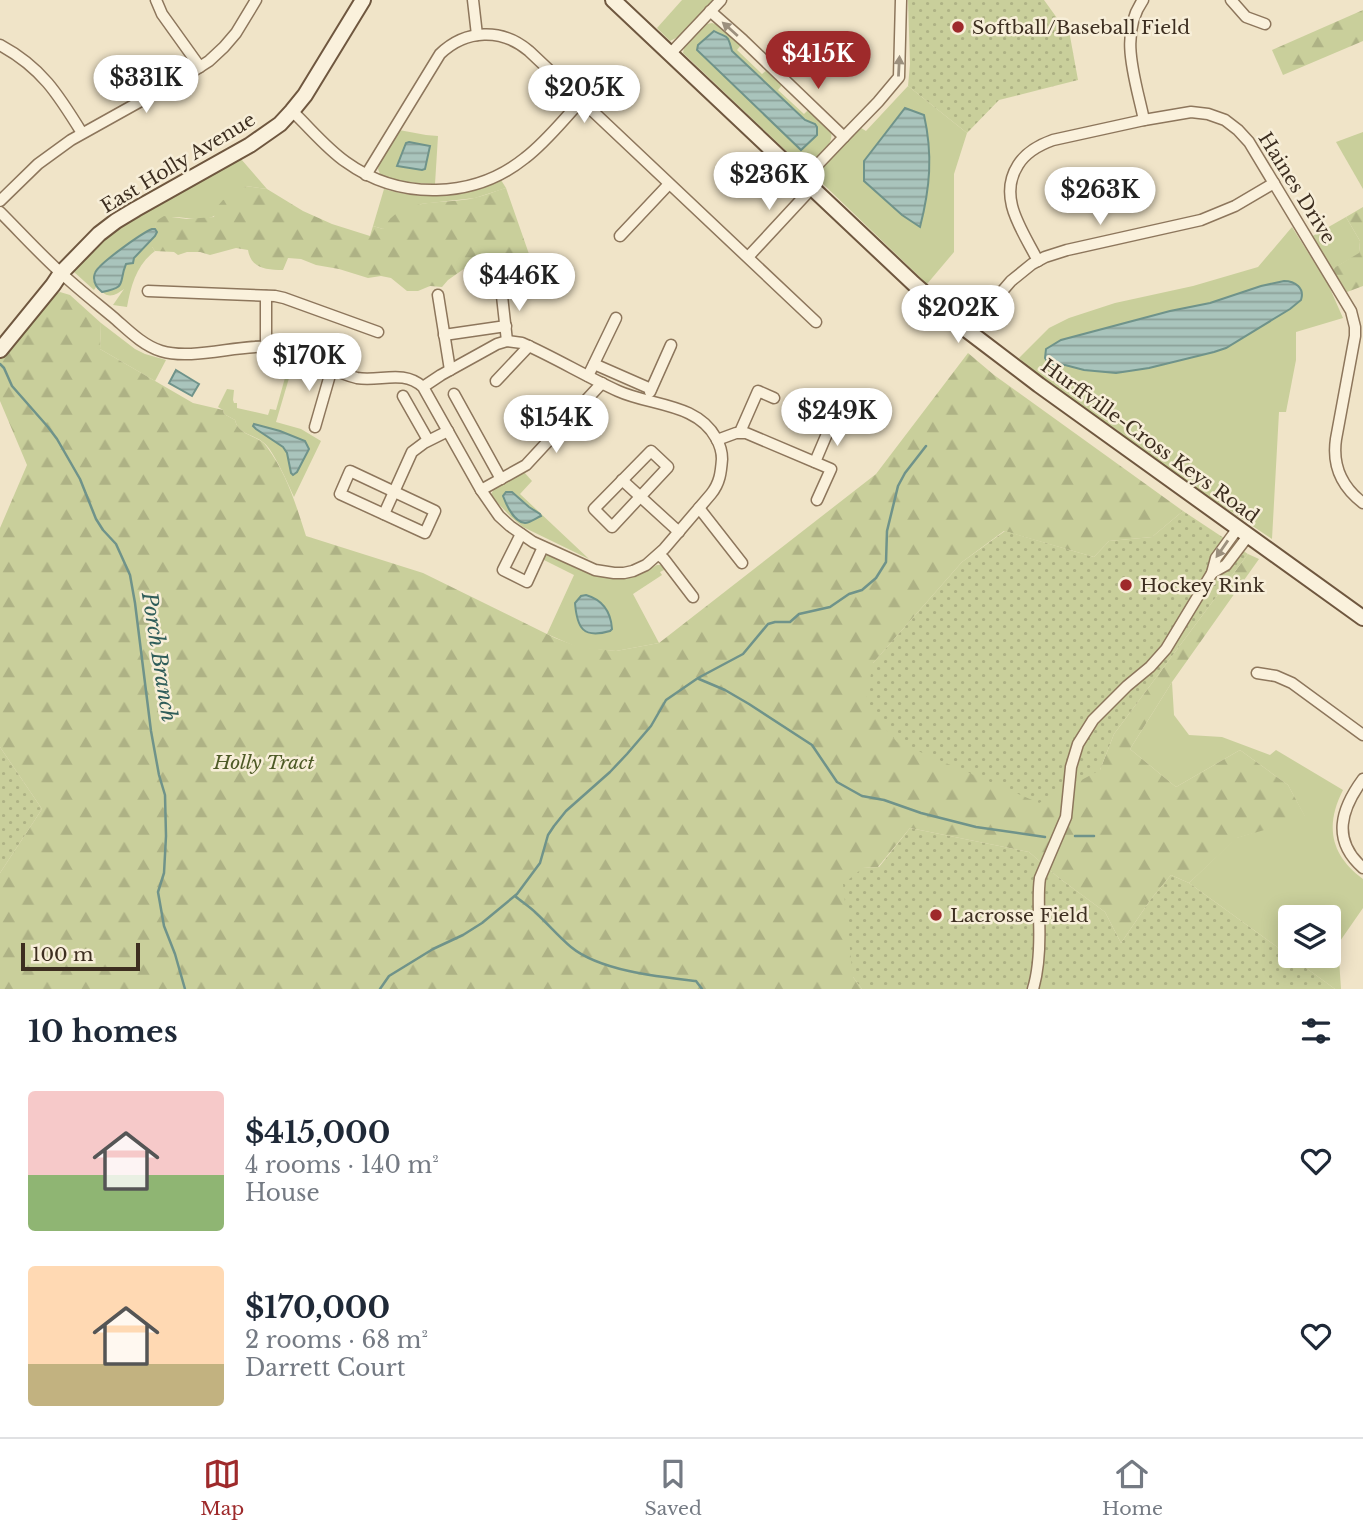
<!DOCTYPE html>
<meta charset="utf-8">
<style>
body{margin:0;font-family:"Libre Baskerville",serif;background:#f2f2f3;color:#1f2937;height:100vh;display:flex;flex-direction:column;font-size:26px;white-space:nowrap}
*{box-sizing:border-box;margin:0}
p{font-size:23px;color:#747a83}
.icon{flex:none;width:38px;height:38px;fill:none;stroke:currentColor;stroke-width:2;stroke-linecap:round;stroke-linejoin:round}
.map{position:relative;height:989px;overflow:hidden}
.panel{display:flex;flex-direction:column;background:#fff;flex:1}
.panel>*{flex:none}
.buttons{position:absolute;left:1278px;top:905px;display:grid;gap:14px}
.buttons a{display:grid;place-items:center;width:63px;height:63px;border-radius:7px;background:#fff;box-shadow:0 4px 18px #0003;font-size:35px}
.scale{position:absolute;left:21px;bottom:18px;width:119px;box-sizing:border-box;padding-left:7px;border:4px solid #3d2e20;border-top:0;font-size:19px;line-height:24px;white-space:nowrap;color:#3d2e20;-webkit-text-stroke:5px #f7eed8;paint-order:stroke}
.price{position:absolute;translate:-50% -60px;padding:0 16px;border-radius:24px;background:#fff;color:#222;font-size:23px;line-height:46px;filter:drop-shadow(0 2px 4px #0008)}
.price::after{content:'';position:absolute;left:50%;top:42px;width:21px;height:16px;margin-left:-10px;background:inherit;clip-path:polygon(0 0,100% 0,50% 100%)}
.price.current{background:#9e2a2b;color:#fff}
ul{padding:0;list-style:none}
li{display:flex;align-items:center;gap:21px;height:175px;padding:0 28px}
li span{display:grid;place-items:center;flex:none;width:196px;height:140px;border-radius:7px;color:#555}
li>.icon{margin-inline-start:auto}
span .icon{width:84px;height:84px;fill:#fffc;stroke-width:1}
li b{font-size:30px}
h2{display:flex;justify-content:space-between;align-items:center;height:84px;padding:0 28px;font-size:30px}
.menu{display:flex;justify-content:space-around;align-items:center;height:98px;border-top:2px solid #e0e1e3;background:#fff;font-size:19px;color:#747a83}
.menu a{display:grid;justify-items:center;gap:4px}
.menu .current{color:#9e2a2b}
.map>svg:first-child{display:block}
.green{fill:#c9cf9b;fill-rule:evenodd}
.forest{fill:url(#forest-firs)}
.park{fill:url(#park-dots)}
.water{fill:url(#water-rules);stroke:#6f938a;stroke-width:2}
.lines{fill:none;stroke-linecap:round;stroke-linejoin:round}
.stream{stroke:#6f938a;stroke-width:2.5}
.street-casing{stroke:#8d765c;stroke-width:13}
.secondary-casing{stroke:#6f573f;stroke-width:18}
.street{stroke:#faf1dc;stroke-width:10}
.secondary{stroke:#faf1dc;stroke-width:14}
.oneway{fill:#9c907e}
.poi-dot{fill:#9e2a2b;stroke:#f7eed8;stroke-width:2.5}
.labels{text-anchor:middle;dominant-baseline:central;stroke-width:5;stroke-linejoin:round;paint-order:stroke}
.poi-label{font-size:19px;fill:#3d2e20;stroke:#f7eed8;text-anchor:start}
.street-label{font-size:19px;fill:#3d2e20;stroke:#f7eed8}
.park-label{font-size:19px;font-style:italic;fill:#4d5a26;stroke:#f7eed8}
.water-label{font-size:21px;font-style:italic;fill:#2f5d5a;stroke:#f7eed8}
</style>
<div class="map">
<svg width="1363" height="989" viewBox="0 0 1363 989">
<defs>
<pattern id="forest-firs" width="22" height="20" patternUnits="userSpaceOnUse" patternTransform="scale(1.75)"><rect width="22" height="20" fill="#c9cf9b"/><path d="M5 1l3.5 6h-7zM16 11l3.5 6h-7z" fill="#aeb285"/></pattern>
<pattern id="park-dots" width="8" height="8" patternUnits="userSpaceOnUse" patternTransform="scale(1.75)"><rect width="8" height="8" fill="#c9cf9b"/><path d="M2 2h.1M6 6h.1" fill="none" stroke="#aeb285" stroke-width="1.8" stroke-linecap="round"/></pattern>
<pattern id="water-rules" width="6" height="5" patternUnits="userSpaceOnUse" patternTransform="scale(1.75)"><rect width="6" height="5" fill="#a9c4bc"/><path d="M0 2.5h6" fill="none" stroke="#8ba098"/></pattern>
</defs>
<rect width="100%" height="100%" fill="#f0e4c8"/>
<g class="green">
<path d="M 682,0 L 714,0 L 680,36 L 670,41 L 657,28 Z"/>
<path d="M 712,23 L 721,26 L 741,45 L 737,50 L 762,74 L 767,70 L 782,85 L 778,90 L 804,114 L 809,109 C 815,115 826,122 830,130 C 837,143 816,159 807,167 L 803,167 L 683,53 L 684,48 L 707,24 Z"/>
<path d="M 908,86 L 967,133 L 954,174 L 954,252 L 927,284 L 820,181 L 819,171 L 861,128 L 866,131 Z"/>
<path d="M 399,130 L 426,135 L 438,136 L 435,184 C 417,183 397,183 380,174 L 378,169 L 379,163 Z"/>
<path d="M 1363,132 L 1363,189 L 1336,142 Z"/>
<path d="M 241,159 L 267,189 L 246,186 C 238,194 223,213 212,217 C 194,224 173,211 157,221 L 155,229 L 145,232 L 98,267 L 93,280 L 96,287 L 94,290 L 74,272 L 74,268 L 96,246 L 128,221 Z"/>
<path d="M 501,180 L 506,188 L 475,198 L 421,204 L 383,229 L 373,226 L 384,189 C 427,201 460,197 501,180 Z"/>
<path d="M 1346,217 L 1360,241 L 1359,254 L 1332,269 L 1311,237 Z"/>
<path d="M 1292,227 L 1328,284 L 1343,318 L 1296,332 L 1296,360 L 1286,412 L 1279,412 L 1272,539 L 1145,454 L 1038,377 L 1019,358 L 1049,328 L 1069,318 L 1115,303 L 1193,286 L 1258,267 Z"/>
<path d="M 152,240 L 152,247 L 155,251 C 137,264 131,285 127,307 L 113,305 L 124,289 C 117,294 110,299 102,292 C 128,286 118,284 126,264 Z"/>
<path d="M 101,323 L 135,349 L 145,354 L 166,360 L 155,381 L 100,349 Z"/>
<path d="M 276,352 L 299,359 L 321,368 L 314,373 L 292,368 L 276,422 L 301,429 L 321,441 L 294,497 C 288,484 274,451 264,443 C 254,434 238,435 235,420 L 224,414 L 223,410 L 218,407 L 227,389 L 234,390 L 233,400 L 234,403 L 237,403 L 237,408 L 268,415 L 270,409 L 276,410 L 288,367 L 271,361 L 270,355 Z"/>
<path d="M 524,472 L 532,481 L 520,494 L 589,559 L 523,527 L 511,517 L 491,496 C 494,482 512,478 524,472 Z"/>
<path d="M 547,553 C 576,565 605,587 637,575 C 644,572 651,568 657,565 L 662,565 L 666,569 L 660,572 L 662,575 L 633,594 L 659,643 L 616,651 L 579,648 L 547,634 L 574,575 L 544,560 L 544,555 Z"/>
<path d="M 1172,682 L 1174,715 L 1189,735 L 1222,737 L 1270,755 L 1276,750 L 1343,790 C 1325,825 1330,855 1363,879 L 1363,908 L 1338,944 L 1341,989 L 1335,989 L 1189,883 L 1236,838 L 1305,817 L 1288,785 L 1240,750 L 1176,787 L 1130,749 ZM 1290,917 L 1328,917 L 1328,956 L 1290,956 Z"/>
</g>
<g class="forest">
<path d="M 1363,10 L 1363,41 L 1283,75 L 1272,50 Z"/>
<path d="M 246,186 L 267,189 L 303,211 L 332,224 L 370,236 L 373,226 L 383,229 C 400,196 443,205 474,198 C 484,196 495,191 506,188 L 529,254 L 492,256 L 478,259 L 448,280 L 442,287 L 430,286 L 418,291 L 407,291 L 391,278 L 381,276 L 368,278 L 339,269 L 316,265 L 301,259 L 288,258 L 283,270 C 265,270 251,268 248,250 L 236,248 L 210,255 L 200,252 L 187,252 L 178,255 L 174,252 L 155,251 L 152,247 L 152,240 L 157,232 L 155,229 L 156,221 L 164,216 L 187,219 L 214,217 L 216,208 L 223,200 L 234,198 L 237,193 Z"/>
<path d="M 1363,207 L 1363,286 L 1347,292 L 1332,269 L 1359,253 L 1360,241 L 1346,217 Z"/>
<path d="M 60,292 L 70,295 L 101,323 L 100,349 L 193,403 L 223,410 L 224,414 L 235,420 C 238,436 259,435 267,447 C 287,474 296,505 306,536 L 423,573 L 555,638 L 579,647 L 616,651 L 659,643 L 876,474 L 968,353 L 994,375 L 1183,511 L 1152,537 L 1109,541 L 1094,557 L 1004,531 L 962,562 L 873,663 L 1100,770 L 1114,734 L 1248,554 L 1259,559 L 1172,682 L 1130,749 L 1176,787 L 1240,750 L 1288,785 L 1306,818 L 1237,838 L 1189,883 L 1171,875 L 1151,899 L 1121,943 L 1105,912 L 1059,878 L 1029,852 L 910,828 L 878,867 L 863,868 L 853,977 L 862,989 L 0,989 L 0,873 L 42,809 L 0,747 L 0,528 L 27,465 L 0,401 L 0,341 L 13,348 L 51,297 Z"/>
</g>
<g class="park">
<path d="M 908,0 L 1044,0 L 1070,36 L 1078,80 L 999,100 L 967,133 L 908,86 L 910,64 Z"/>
<path d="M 1183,511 L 1248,554 L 1114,734 L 1100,770 L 1039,803 L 897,742 L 865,705 L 873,663 L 962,562 L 1005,531 L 1094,557 L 1109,541 L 1152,537 Z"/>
<path d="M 0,747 L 42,809 L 0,873 Z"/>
<path d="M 910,828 L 1029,852 L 1059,878 L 1105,912 L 1121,943 L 1151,899 L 1171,875 L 1189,883 L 1335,989 L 862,989 L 853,977 L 843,884 L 863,868 L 879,867 Z"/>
</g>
<g class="water">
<path d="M 714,31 C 728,39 727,32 732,51 L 805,120 L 815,124 L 817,127 L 817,135 L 801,150 L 697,50 L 698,45 Z"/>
<path d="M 905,108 L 924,115 C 933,155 930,188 920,227 L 902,215 L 864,181 L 864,161 Z"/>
<path d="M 409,142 L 430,146 L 425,169 L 422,170 L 397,166 L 406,143 Z"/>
<path d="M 152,229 L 155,229 L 157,232 L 155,236 L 134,258 L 133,263 L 126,264 C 118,283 128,287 102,292 C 96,287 92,281 95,273 C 98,264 142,233 152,229 Z"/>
<path d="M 1284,281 C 1295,281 1305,288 1301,300 L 1290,309 L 1226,348 L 1214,352 L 1149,368 L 1116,373 L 1084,370 L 1065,365 L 1049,364 L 1045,358 L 1046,349 L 1061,340 L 1170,311 L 1210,303 L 1261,286 Z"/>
<path d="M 176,370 L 199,384 L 192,396 L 169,383 Z"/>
<path d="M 254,424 L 280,431 L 305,441 L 309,449 L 297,472 L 293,475 L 291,473 L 287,453 L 283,447 L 256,429 L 253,426 Z"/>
<path d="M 506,492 L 512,492 L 529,507 L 540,514 L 541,516 C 536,518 530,523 525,523 C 514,522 506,504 503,496 Z"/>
<path d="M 586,595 C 603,600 611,613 612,629 L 610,631 C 583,639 577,628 575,603 L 581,596 Z"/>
</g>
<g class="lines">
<g class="stream">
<path d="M 0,364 L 4,368 L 12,386 L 48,427 L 57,439 L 80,479 L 96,519 L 103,530 L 116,544 L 130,575 L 135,603 L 151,731 L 159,775 L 165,795 L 166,836 L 164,873 L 158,892 L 164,926 L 175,954 L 185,989"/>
<path d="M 699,679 L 725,690 L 749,704 L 812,745 L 837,782 L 862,796 L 884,800 L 921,813 L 976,827 L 1045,837"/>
<path d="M 1075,836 L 1094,836"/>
<path d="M 515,896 C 522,902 530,907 536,913 C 548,924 559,937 571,947 C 600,971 660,977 696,981 L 702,989"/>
<path d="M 380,989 L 389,976 L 433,949 L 463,935 L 482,923 L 517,894 L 540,863 L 548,835 L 554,826 L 566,811 L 610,772 L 627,754 L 651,726 L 666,700 L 698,678 L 743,654 L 768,624 L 775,622 L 790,622 L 799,614 L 830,607 L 849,594 L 862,590 L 876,578 L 886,562 L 887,531 L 898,486 L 905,473 L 926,446"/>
</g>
<defs>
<g id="street">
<path d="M 156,0 L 162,14 L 200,67"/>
<path d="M 473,0 L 477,35"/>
<path d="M 1143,0 C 1118,35 1136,81 1144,120"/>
<path d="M 1231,0 L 1246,17 L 1265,24"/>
<path d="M 710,11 L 743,40 L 844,137 L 803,180"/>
<path d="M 0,45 C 41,67 58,94 82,133"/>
<path d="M 670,54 L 721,0"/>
<path d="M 292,111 C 310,128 326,148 346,162 C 400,201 474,199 525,158 C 546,142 563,120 581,101"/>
<path d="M 844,137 L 878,102 L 899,77 L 901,0"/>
<path d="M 366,175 L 440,54 C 466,29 502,28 529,51 L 816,322"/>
<path d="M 0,201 L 38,164 L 71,140 L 184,77 L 209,61 L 224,47 L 236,33 L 256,0"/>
<path d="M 0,212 C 20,232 39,253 60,272 C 77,288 95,302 113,317 C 127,329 142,345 161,351 C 193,361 242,343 277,347 C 306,351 329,372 357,378 C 380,382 403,369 423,387 L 441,375 L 497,344 L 507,341 L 522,343 C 554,357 585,376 618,391 C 651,406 697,403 716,438 C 720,445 722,451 722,459 C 721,472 720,483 711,494 L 664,549 L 646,565 L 633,571 L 624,573 L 614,573 L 595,570 L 533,542 L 510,526 L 499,516 L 481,490 L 423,387"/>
<path d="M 620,236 L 669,184"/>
<path d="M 748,257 L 812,188"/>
<path d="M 1038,261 C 1023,231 997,198 1018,165 C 1026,152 1039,145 1053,140 L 1144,120 L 1191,112 L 1208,114 L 1225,120 L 1238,130 L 1249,142 L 1351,311 L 1355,327 L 1355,336 L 1336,439 C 1332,466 1342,487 1363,503"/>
<path d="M 501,287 L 507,341"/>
<path d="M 148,291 L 275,296 L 284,298 L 378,332"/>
<path d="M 438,295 L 450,370"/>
<path d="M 968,331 L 1011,281 L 1032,264 L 1045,257 L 1067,250 L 1201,220 L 1235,206 L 1274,183"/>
<path d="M 444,335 L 506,326"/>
<path d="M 266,347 L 266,296"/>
<path d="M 594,364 L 651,389"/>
<path d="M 588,376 L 616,318"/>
<path d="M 496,381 L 529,346"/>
<path d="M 650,392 L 671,345"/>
<path d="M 454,394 L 501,479"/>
<path d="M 403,396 L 428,440"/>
<path d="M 315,427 L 332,368"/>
<path d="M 740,432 L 758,391 L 774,398"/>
<path d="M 717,440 L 736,433 L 746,433 L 831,469 L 817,500"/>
<path d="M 651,451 L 668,467 L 612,527 L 594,509 Z"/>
<path d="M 815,462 L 832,422"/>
<path d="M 350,471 L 435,511 L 425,533 L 340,494 Z"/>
<path d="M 622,480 L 679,532"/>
<path d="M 481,490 L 526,465 L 602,383"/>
<path d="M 699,508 L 742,563"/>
<path d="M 384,514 L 412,452 L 424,443 L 448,431"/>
<path d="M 521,534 L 503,570 L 527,582 L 543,547"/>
<path d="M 659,555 L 664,559 L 693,597"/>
<path d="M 1212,573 L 1226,565 L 1248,536"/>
<path d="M 1257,673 L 1276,676 L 1292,683 L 1363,735"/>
<path d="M 1363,779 C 1341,809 1331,840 1363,868"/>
<path d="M 1033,989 C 1040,966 1040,941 1039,917 C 1039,904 1038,891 1040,878 L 1066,817 L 1071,767 L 1078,744 L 1093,720 L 1127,686 L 1150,667 L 1166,649 L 1212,573 L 1216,558 L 1238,528"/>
</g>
<g id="secondary">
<path d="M 613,0 L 914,284 L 968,331 L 1039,385 L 1363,618"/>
<path d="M 0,350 L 53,285 L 61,273 L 99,234 L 116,221 L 136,209 L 250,145 L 280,124 L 292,111 L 305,95 L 363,0"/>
</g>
</defs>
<use href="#street" class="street-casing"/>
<use href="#secondary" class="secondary-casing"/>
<use href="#street" class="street"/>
<use href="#secondary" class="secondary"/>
</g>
<defs><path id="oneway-solid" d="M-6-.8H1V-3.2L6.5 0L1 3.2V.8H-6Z" transform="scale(1.75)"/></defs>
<g class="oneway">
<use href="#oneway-solid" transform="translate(730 29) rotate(-138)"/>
<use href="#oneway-solid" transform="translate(899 66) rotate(-87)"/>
<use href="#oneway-solid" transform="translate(1222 549) rotate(125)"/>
</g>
<g class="poi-dot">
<circle cx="958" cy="27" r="7"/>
<circle cx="1126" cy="585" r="7"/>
<circle cx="936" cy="915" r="7"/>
</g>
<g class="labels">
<g class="poi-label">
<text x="972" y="27">Softball/Baseball Field</text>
<text x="1140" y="585">Hockey Rink</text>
<text x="950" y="915">Lacrosse Field</text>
</g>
<g class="street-label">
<text transform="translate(178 163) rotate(-31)">East Holly Avenue</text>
<text transform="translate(1297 188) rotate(58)">Haines Drive</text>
<text transform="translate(1150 441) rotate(36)">Hurffville-Cross Keys Road</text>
</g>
<g class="park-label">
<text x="264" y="762">Holly Tract</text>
</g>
<g class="water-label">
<text transform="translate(159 657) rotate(81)">Porch Branch</text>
</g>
</g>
</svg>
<div class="buttons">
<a><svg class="icon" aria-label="layers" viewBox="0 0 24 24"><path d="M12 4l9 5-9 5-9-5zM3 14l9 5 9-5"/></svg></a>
</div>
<div class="scale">100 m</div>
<b class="price current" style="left:818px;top:91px">$415K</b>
<b class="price" style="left:146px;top:115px">$331K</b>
<b class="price" style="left:584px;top:125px">$205K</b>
<b class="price" style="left:769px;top:212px">$236K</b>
<b class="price" style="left:1100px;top:227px">$263K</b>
<b class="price" style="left:519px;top:313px">$446K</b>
<b class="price" style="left:958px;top:345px">$202K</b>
<b class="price" style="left:309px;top:393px">$170K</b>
<b class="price" style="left:837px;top:448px">$249K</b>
<b class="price" style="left:556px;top:455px">$154K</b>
</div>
<section class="panel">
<h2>10 homes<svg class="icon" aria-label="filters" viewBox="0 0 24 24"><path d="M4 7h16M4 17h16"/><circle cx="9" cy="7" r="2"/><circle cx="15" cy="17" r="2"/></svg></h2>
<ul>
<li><span style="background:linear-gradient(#f6c9c9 60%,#8fb573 0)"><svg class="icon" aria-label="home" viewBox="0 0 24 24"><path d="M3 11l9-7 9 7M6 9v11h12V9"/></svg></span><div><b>$415,000</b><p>4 rooms · 140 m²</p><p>House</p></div><svg class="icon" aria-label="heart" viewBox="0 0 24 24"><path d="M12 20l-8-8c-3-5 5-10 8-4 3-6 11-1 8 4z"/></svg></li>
<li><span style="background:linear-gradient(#ffd9b3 70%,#c2b280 0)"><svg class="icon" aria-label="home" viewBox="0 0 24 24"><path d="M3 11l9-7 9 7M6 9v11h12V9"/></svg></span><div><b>$170,000</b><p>2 rooms · 68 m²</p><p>Darrett Court</p></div><svg class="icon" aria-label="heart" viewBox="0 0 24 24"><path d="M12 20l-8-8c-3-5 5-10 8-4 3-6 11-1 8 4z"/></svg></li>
</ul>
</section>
<nav class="menu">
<a class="current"><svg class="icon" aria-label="map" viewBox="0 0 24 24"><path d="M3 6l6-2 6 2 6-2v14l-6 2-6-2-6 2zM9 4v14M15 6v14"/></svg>Map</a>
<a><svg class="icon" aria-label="saved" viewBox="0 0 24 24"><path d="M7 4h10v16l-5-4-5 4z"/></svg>Saved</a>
<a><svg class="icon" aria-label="home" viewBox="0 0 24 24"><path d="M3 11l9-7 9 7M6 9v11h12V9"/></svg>Home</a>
</nav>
